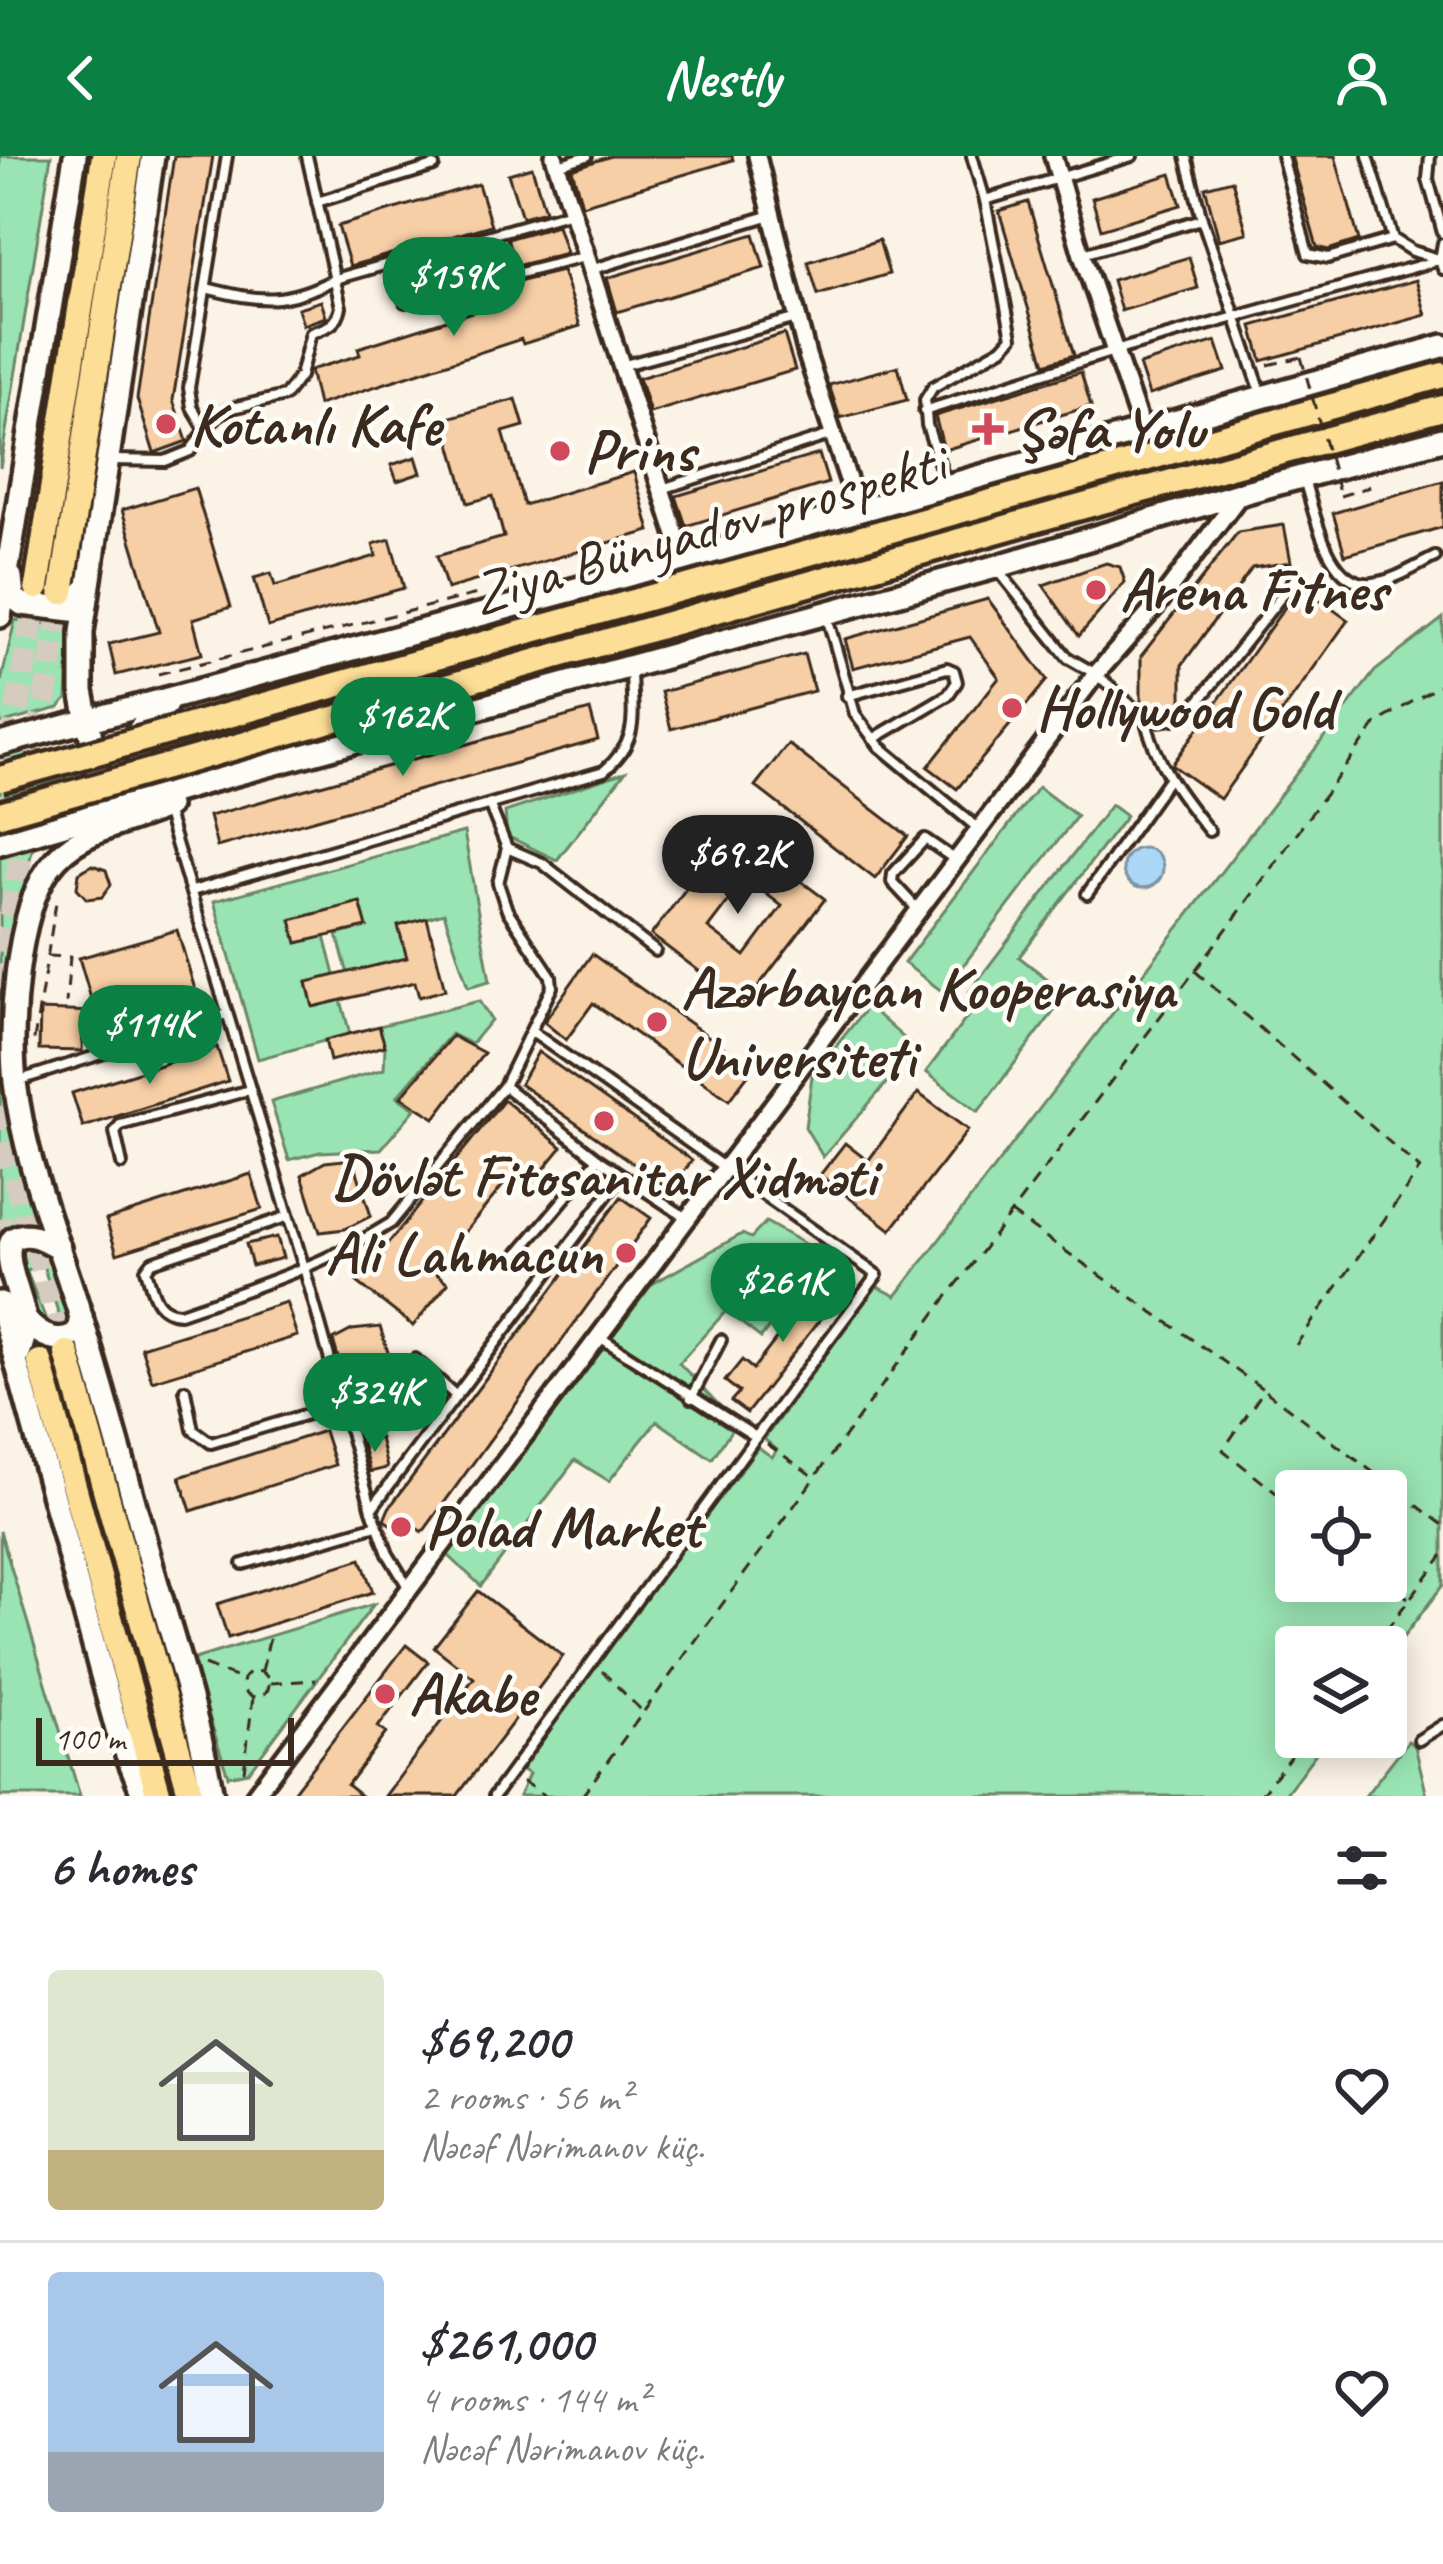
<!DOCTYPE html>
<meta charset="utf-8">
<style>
body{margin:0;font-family:Caveat,sans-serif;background:#f2f2f3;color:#2b2b33;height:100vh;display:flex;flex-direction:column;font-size:45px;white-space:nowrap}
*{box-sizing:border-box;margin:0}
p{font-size:39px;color:#7c7c81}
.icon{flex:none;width:66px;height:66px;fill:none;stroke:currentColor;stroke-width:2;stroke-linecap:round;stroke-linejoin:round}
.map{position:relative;height:1640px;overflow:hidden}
.sheet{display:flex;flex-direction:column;background:#fff;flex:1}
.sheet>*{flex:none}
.buttons{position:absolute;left:1275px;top:1314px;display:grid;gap:24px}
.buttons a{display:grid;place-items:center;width:132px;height:132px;border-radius:12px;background:#fff;box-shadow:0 6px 30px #0003;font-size:60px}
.scale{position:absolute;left:36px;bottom:30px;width:258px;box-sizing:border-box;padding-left:12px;border:6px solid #3b2a1e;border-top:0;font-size:33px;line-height:42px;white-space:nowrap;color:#3b2a1e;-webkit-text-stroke:9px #fdfcf7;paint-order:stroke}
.price{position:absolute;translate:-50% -102px;padding:0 27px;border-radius:42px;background:#0b8043;color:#fff;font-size:39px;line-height:78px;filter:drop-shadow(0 3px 6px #0008)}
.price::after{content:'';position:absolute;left:50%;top:72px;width:36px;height:27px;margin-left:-18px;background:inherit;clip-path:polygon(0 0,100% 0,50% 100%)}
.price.on{background:#222;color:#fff}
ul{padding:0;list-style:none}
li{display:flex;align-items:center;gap:36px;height:300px;padding:0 48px}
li+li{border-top:3px solid #e1e1e2}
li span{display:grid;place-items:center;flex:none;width:336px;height:240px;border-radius:12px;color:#555}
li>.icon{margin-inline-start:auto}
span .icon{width:144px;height:144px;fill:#fffc;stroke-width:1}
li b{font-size:51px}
h2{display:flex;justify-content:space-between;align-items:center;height:144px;padding:0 48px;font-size:51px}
header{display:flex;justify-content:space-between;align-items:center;height:156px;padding:0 48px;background:#0b8043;color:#fff;font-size:54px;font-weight:700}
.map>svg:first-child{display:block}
.green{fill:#9ae4b3;stroke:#6a8768;stroke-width:3;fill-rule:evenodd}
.water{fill:#abd7f7;stroke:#7e92a0;stroke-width:3}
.building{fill:#f7cfa6;stroke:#3b2a1e;stroke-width:3;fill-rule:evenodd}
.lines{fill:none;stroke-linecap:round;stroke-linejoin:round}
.primary-tunnel{stroke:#d5cbbf;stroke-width:24;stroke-dasharray:24 12;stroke-linecap:butt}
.service-casing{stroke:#3b2a1e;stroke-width:16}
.minor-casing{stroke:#3b2a1e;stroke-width:24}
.secondary-casing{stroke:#3b2a1e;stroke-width:30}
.primary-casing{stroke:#3b2a1e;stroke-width:33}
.path{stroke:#3b2a1e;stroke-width:3;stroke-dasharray:12 9;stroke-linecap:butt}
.service{stroke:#fdfcf7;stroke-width:8}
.minor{stroke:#fdfcf7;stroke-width:15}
.secondary{stroke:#fdfcf7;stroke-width:21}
.primary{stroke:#fcde96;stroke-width:24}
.primary-bridge-casing{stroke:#3b2a1e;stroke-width:33;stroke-linecap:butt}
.path-bridge{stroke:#3b2a1e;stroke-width:3;stroke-dasharray:12 9;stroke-linecap:butt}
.primary-bridge{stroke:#fcde96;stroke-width:24}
.poi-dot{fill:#d1495b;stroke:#fdfcf7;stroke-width:4.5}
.labels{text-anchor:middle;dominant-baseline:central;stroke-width:9;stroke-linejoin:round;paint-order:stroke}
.poi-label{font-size:60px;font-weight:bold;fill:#3b2a1e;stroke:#fdfcf7;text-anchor:start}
.street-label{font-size:60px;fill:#3b2a1e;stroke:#fdfcf7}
</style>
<header><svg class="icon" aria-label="back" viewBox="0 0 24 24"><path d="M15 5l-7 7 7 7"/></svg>Nestly<svg class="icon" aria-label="person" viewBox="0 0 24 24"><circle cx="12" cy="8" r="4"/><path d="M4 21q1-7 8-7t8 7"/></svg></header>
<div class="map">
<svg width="1443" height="1640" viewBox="0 0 1443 1640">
<rect width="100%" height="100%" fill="#fcf3e7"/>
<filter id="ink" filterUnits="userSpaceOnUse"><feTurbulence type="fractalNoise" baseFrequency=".00833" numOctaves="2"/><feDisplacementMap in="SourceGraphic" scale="24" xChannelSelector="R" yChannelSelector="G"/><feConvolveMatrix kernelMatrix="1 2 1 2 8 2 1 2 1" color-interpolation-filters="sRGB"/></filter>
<g filter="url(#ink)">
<g class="green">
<path d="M 0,0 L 51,0 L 0,312 Z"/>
<path d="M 1443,462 L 1443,1429 L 1386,1504 L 1386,1491 L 1296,1491 L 1296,1581 L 1328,1581 L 1284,1640 L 519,1640 L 529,1618 L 518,1612 L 758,1291 L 772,1301 L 777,1294 L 764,1283 L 876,1130 L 896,1140 L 1375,515 ZM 1296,1335 L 1386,1335 L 1386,1425 L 1296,1425 Z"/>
<path d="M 15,464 L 70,471 L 67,543 L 59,552 L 0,568 L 0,530 Z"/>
<path d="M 25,594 L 69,598 C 105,652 40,664 0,672 L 0,601 Z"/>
<path d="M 625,616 L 557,704 L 507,680 L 505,656 Z"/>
<path d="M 1038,631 L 1077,660 L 943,836 L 904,807 Z"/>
<path d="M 1111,649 L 1126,660 L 1019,801 L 1067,838 L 978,956 L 926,916 L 977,848 L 969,836 Z"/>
<path d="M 464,676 L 490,825 L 468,831 L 444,757 L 399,770 L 407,802 L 348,818 L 337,779 L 366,771 L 360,746 L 292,763 L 298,787 L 325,780 L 335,819 L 307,827 L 313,851 L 341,844 L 350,878 L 258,903 L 214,745 Z"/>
<path d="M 33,690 L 17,762 L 7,936 L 17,994 L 41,1070 C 26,1065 9,1065 0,1080 L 0,700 Z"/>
<path d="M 479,845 L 491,864 L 471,888 L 451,878 L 397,941 L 415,953 L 381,993 L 320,996 L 289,1004 L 271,946 L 384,913 L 385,890 L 379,870 Z"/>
<path d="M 868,850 L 916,893 L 823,1001 L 805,971 L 812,920 Z"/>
<path d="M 766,1066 L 822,1098 L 761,1182 L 726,1155 L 679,1207 L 736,1267 L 712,1303 L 657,1265 L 609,1325 L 575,1304 L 481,1430 L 447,1398 L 652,1128 L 742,1078 L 751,1082 Z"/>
<path d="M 30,1085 L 48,1093 L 74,1172 L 64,1175 L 43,1109 L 26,1114 L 47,1166 L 40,1168 L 25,1140 L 14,1094 Z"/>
<path d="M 0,1375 L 80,1640 L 0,1640 Z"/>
<path d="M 374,1448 L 248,1616 L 228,1620 L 191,1504 Z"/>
<path d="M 1408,1585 L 1415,1590 L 1427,1640 L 1365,1640 Z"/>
</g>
<circle class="water" cx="1143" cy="712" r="20"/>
<g class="building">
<path d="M 174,0 L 213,0 L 173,244 L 187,285 L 154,297 L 137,243 Z"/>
<path d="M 611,0 L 732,0 L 733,4 L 582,49 L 572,13 Z"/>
<path d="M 1291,0 L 1335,0 L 1359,84 L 1328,94 L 1317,91 Z"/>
<path d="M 532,11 L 545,55 L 522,61 L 508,18 Z"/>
<path d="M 1171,18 L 1181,49 L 1101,73 L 1092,42 Z"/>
<path d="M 1232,24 L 1247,77 L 1219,84 L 1205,31 Z"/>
<path d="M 478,28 L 491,69 L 350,110 L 338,70 Z"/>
<path d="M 1028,46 L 1074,199 L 1045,208 L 999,55 Z"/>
<path d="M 557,69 L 566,97 L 516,110 L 507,83 Z"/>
<path d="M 754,78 L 764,112 L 617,156 L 607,122 Z"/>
<path d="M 879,84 L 889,118 L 818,139 L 808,106 Z"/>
<path d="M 1189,101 L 1198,132 L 1121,155 L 1112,124 Z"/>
<path d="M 562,115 L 580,170 L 523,188 L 521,183 L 318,249 L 310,214 L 360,199 L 358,192 L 510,144 L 505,129 Z"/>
<path d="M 1416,124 L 1426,159 L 1262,205 L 1252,170 Z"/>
<path d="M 321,145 L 326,161 L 303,169 L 298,152 Z"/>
<path d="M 784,178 L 795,214 L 650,257 L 639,222 Z"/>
<path d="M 1216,185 L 1226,215 L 1149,239 L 1139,209 Z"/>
<path d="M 898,210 L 907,244 L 840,262 L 829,229 Z"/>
<path d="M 1081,216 L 1091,250 L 944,294 L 935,260 Z"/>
<path d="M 516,243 L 524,270 L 503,276 L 524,349 L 634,316 L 650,375 L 447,433 L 437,400 L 504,381 L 493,340 L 468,347 L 444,263 Z"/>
<path d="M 819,298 L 828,327 L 686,370 L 676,340 Z"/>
<path d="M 416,301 L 421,317 L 397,325 L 391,309 Z"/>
<path d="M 1443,325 L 1443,371 L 1345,399 L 1333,357 Z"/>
<path d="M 195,332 L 231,451 L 193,463 L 202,498 L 116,519 L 109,488 L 159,476 L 122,354 Z"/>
<path d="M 1284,369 L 1291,406 L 1252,412 L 1182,509 L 1182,547 L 1176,551 L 1146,552 L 1141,548 L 1141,500 L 1238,376 Z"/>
<path d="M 390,383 L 404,432 L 268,471 L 254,422 L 271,417 L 275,430 L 376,400 L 373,388 Z"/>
<path d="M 1106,407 L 1120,411 L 1125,426 L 1079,480 L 1043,429 Z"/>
<path d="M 1300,430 L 1348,464 L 1220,643 L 1172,609 Z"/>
<path d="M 988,443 L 1047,524 L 957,633 L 928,611 L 999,522 L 970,481 L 853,512 L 845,483 Z"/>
<path d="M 804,498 L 814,535 L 671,573 L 661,536 Z"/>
<path d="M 590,554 L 598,584 L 217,691 L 209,660 Z"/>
<path d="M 788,588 L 908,680 L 875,723 L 755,630 Z"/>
<path d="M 731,673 L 825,743 L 744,849 L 651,779 ZM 746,722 L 782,750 L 745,800 L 708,772 Z"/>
<path d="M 92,709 L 106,714 L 111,729 L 102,741 L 87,743 L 77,732 L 79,717 Z"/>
<path d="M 360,746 L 367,771 L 297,787 L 291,764 Z"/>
<path d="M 427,762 L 445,834 L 419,841 L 415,826 L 313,851 L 307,826 L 407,802 L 398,770 Z"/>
<path d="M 177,774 L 197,840 L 83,873 L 82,895 L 39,894 L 40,854 L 95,856 L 79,802 Z"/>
<path d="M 592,798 L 753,912 L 729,944 L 593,847 L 566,884 L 544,866 Z"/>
<path d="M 379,870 L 385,890 L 330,905 L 325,884 Z"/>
<path d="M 452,880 L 484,897 L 435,962 L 401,941 Z"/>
<path d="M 217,891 L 228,925 L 83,971 L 72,937 Z"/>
<path d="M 538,896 L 692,1004 L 671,1034 L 520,928 Z"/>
<path d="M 918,937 L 968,974 L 891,1074 L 820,1019 L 845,987 L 868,1005 Z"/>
<path d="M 504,944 L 562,991 L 526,1035 L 509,1022 L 433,1115 L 448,1127 L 413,1170 L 357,1126 Z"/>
<path d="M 353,1003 L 371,1060 L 345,1073 L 320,1076 L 302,1019 L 325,1006 Z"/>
<path d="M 251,1018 L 262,1053 L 117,1098 L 106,1064 Z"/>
<path d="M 621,1041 L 651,1062 L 423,1376 L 413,1369 L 406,1379 L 384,1364 L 389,1352 Z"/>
<path d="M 277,1081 L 283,1102 L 252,1110 L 246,1088 Z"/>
<path d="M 828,1116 L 846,1130 L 747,1257 L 731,1245 L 739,1236 L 725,1225 L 742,1204 L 753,1213 Z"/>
<path d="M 286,1146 L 297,1180 L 152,1225 L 141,1191 Z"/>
<path d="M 380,1171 L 398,1228 L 372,1241 L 350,1243 L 333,1184 L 352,1174 Z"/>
<path d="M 324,1275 L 335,1309 L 191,1355 L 180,1321 Z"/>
<path d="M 380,1282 L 387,1312 L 370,1316 L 362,1287 Z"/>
<path d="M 361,1403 L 373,1436 L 228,1482 L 217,1448 Z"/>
<path d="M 478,1435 L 563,1500 L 457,1640 L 385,1640 L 474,1522 L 434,1491 Z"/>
<path d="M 406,1489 L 428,1506 L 378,1571 L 386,1577 L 347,1629 L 361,1640 L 290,1640 Z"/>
</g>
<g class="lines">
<g class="primary-tunnel">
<path d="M 0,662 L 37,431"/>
<path d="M 0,832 L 62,436"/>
<path d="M 0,950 L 10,1006 L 67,1197"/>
<path d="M 0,1063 L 12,1107"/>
</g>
<defs>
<g id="service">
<path d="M 1186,0 L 1202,63 L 1262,239"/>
<path d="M 1282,0 L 1308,98 L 1328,102 L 1393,83"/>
<path d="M 1368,0 L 1393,83 L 1412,95 L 1439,103"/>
<path d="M 1430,0 L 1428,23 L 1443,77"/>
<path d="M 558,9 L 587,0"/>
<path d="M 985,44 L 1132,0"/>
<path d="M 317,46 L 434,10"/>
<path d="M 1443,87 L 1440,104 L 1443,113"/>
<path d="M 1083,98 L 1202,63"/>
<path d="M 590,114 L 771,59"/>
<path d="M 206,132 C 261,146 284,149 335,123 L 571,56"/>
<path d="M 405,146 L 584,101"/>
<path d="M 621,210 L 797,162"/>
<path d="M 924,255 L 1114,195 L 1443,103"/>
<path d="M 206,275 L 192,251 L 189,232 L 227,0"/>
<path d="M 114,304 L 165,305 L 190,295 L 217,260 L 228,253 L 285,240 L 300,220 L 311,177 C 328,171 337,169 341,151 L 307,0"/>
<path d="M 1304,324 C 1315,355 1327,433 1373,427 C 1394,425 1416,410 1435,401"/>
<path d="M 946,328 L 927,269 L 925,244 L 933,231 L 1002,192 L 1012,181 L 985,44 L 972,0"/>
<path d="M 662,333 L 830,279"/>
<path d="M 998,414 L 1068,502 L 1096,518 L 1145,562 L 1157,565 L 1173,563 L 1199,545 L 1298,419"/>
<path d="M 827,461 L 855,558 L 879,590 L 980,674"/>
<path d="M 847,540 L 947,512 L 954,515 L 957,526 L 948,539 L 873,583"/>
<path d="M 1145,562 C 1156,608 1180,639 1209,675"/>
<path d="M 166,654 L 305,1115 L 372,1354 L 388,1398 L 410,1434"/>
<path d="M 507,692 L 542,707 L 655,795"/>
<path d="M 192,735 L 604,615 C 641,583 632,561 631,516"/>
<path d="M 1087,738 L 1168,624"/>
<path d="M 919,755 L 892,726 L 893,718 L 925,683 L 957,705"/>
<path d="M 532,876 L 877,1119 L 756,1281"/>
<path d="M 17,925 L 227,858"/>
<path d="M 504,930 L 598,1003 L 685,1061"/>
<path d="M 122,1008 L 115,976 L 120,969 L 250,934"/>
<path d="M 286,1061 L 152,1106 L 146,1114 C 153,1135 154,1156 180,1157 C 253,1132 325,1109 391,1067 L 504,930 L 552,831 L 551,820 L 507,754 L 498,727 L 507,692 L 490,650"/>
<path d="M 515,1101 L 598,1003"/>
<path d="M 415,1203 L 456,1240"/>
<path d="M 185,1234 L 193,1274 L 211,1287 L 341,1248"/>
<path d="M 691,1242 L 721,1184"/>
<path d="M 372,1352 L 622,1019"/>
<path d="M 243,1408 L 377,1369"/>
<path d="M 1419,1584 L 1443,1569"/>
<path d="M 494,1640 L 756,1281 L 601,1182"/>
</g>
<g id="minor">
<path d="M 554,0 L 684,404"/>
<path d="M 757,0 L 807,199 L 858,354"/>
<path d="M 1053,0 L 1082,99 L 1142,274"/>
<path d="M 254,1640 L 1096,518 L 1157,449 L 1240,339"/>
</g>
<g id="secondary">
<path d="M 11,421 L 13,441 L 22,448 L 72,454 L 81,446 L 84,435"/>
<path d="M 0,460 L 75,0"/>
<path d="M 0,588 L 684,404 L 1443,190"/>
<path d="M 158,624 L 141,611 L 134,582 L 150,558 L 166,549"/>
<path d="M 90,644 L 98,630 L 98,617 L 82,535 L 82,476 L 153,0"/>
<path d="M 168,650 C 127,669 76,673 49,712 C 16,759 9,871 15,926 C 24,1004 56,1080 79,1155 C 107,1245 131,1337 157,1428 C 177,1498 200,1568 212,1640"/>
<path d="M 0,687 L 210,625 L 995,411 L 1242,337 L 1443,283"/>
<path d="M 0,1147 L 117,1574 L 144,1640"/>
<path d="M 25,1163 C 39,1180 59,1190 78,1176 L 81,1160"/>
<path d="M 17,1203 C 21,1191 27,1178 25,1164 C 23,1143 0,1100 13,1083 C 29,1073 46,1085 59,1092"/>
</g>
<g id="primary">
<path d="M 1052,329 L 1443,219"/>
<path d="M 1062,356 L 1443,252"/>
<path d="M 37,431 L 104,0"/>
<path d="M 62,436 L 129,0"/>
<path d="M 67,1197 L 191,1640"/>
<path d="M 40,1206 L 159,1640"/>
</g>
</defs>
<use href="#service" class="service-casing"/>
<use href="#minor" class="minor-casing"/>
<use href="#secondary" class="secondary-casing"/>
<use href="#primary" class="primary-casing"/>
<g class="path">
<path d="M 1268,209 L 1301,201"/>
<path d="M 1340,340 L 1369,331 L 1366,322"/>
<path d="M 158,518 L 477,438"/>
<path d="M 47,800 L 70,801 L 66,847"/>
<path d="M 1195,815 L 1420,1013 L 1296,1189"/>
<path d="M 34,884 L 57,740"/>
<path d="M 1011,1057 L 1263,1233"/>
<path d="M 767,1288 L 813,1320"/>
<path d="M 1296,1353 L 1223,1294 L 1264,1234 L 1443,1369"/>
<path d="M 1386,1425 L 1408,1442"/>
<path d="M 1373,1491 L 1443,1399"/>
<path d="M 204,1509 L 243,1524"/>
<path d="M 262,1515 L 270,1480"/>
<path d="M 602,1515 L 642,1555"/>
<circle cx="256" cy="1528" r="13"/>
<path d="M 271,1527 L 316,1524"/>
<path d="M 244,1615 L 253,1541"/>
<path d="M 522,1625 L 545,1640"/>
<path d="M 582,1640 L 938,1153 L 1235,762 L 1377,567 L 1443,527"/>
<path d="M 1260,1640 L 1305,1581"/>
</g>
<use href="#service" class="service"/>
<use href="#minor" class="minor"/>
<use href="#secondary" class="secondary"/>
<use href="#primary" class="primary"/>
<defs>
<g id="primary-bridge">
<path d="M 0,623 L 1052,329"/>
<path d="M 0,658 L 1062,356"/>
</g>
</defs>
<use href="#primary-bridge" class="primary-bridge-casing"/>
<path class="path-bridge" d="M 1301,201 L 1340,340"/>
<use href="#primary-bridge" class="primary-bridge"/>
</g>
</g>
<g class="poi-dot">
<circle cx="166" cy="268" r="12"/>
<path d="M982 255h12v12h12v12h-12v12h-12v-12h-12v-12h12z"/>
<circle cx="560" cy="295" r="12"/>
<circle cx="1096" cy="434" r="12"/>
<circle cx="1012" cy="552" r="12"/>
<circle cx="657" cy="866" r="12"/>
<circle cx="604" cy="965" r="12"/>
<circle cx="626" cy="1097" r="12"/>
<circle cx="401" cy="1371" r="12"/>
<circle cx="385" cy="1538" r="12"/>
</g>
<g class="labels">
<g class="poi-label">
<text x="190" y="268">Kotanlı Kafe</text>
<text x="1015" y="273">Şəfa Yolu</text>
<text x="584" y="295">Prins</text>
<text x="1120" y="434">Arena Fitnes</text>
<text x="1036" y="552">Hollywood Gold</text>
<text x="681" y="832">Azərbaycan Kooperasiya<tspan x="681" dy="69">Universiteti</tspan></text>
<text x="604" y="1020" text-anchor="middle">Dövlət Fitosanitar Xidməti</text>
<text x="602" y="1097" text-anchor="end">Ali Lahmacun</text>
<text x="425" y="1371">Polad Market</text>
<text x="409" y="1538">Akabe</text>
</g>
<g class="street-label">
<text transform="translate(708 372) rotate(-16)">Ziya Bünyadov prospekti</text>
</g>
</g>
</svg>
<div class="buttons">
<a><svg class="icon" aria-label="locate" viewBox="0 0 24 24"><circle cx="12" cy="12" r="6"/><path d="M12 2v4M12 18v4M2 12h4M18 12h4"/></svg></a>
<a><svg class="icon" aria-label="layers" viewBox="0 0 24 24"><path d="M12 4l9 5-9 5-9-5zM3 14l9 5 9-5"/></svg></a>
</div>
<div class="scale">100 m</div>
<b class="price" style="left:454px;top:183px">$159K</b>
<b class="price" style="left:403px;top:623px">$162K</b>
<b class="price on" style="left:738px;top:761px">$69.2K</b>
<b class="price" style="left:150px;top:931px">$114K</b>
<b class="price" style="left:783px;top:1189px">$261K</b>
<b class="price" style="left:375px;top:1299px">$324K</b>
</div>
<section class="sheet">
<h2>6 homes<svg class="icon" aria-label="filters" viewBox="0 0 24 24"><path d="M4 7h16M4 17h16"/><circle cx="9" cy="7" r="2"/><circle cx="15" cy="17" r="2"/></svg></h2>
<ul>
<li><span style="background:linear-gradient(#dfe7d0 75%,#c2b280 0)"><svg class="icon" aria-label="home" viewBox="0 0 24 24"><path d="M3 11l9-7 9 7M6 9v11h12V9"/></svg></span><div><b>$69,200</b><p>2 rooms · 56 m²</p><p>Nəcəf Nərimanov küç.</p></div><svg class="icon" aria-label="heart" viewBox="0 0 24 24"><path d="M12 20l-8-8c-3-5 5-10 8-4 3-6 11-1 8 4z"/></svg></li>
<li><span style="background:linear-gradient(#a9c7e8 75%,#9aa5b1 0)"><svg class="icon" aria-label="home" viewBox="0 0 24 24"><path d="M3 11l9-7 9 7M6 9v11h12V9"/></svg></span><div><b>$261,000</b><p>4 rooms · 144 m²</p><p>Nəcəf Nərimanov küç.</p></div><svg class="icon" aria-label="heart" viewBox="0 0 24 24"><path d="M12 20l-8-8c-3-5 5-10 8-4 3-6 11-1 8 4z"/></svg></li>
</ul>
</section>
